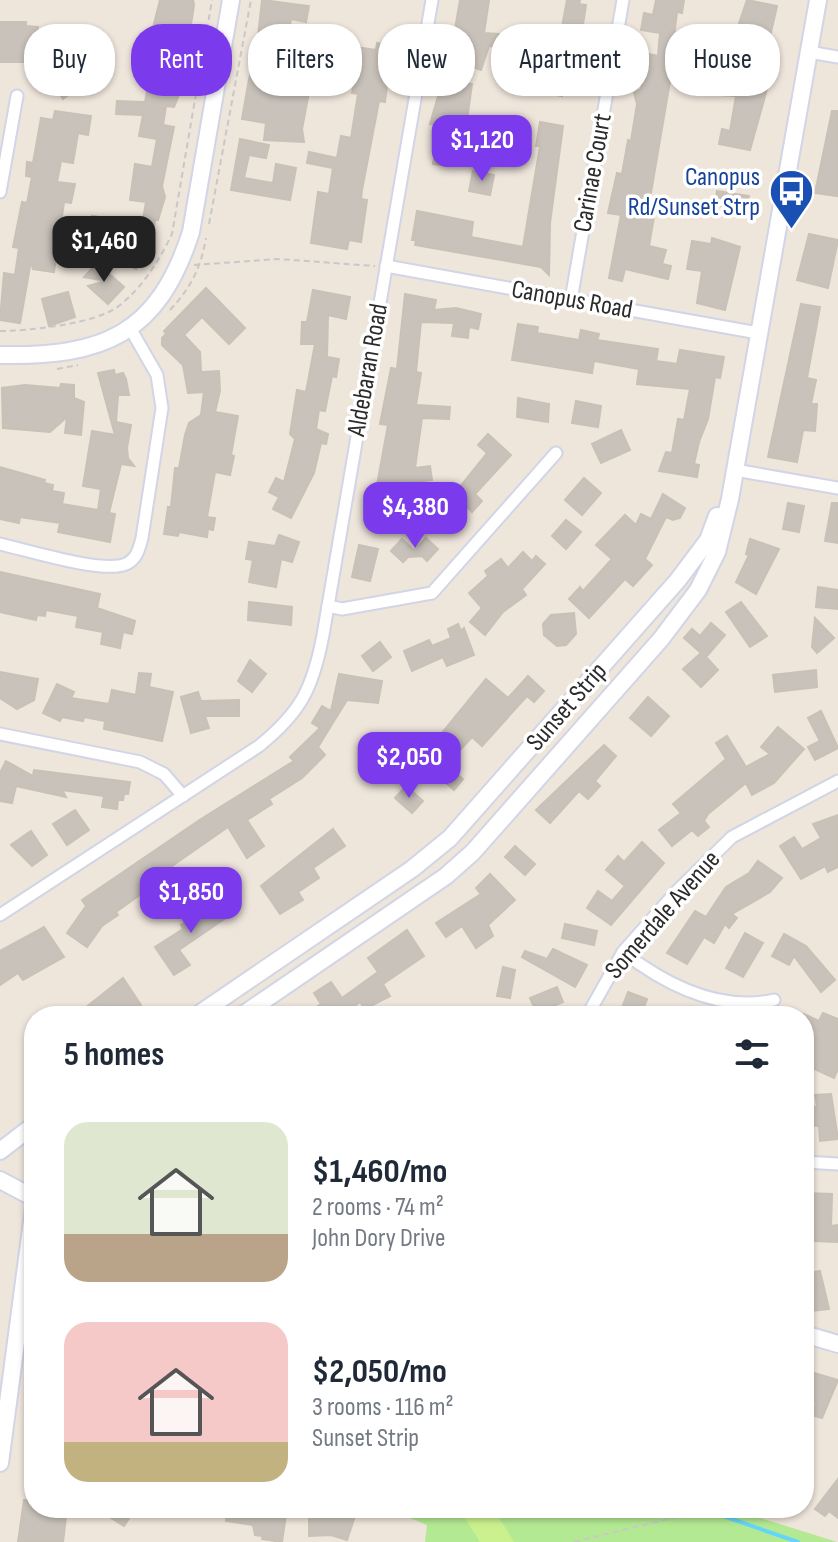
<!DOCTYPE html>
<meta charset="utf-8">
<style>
body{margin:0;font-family:"Sofia Sans Condensed",sans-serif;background:#f2f2f3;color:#1f2937;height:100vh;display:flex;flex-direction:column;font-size:30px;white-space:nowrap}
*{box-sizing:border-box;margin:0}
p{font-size:26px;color:#747a83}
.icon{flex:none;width:44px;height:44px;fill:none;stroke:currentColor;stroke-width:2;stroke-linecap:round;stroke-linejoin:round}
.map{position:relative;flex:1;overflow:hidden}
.drawer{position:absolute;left:24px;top:1006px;width:790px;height:512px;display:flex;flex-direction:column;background:#fff;border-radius:32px;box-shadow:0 2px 6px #0004}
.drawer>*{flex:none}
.guide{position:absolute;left:24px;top:24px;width:790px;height:72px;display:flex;gap:16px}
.price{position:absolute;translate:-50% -68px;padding:0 18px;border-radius:16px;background:#7c3aed;color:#fff;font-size:26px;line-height:52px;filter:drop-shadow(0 2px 4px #0008)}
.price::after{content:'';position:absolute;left:50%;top:48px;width:24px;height:18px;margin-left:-12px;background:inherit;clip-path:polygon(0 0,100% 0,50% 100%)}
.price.selected{background:#222;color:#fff}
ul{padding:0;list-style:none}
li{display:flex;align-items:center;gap:24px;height:200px;padding:0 40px}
li span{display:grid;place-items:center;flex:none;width:224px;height:160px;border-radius:24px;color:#555}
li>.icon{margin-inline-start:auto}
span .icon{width:96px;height:96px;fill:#fffc;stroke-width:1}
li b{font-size:34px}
h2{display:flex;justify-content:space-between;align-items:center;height:96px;padding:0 40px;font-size:34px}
.chip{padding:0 28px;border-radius:32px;background:#fff;box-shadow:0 2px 6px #0004;font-size:28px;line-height:72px}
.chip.selected{background:#7c3aed;color:#fff}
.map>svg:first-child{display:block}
.green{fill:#b3e993}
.pitch{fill:#caf18e}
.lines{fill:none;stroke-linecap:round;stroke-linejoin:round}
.stream{stroke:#66d6f8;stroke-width:4}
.building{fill:#c9c2bb;stroke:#c9c1b5;stroke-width:2}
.street-casing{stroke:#d1d5e5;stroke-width:15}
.secondary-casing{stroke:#d1d5e5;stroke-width:20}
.path{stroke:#c8c8c8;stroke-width:2;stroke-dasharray:6 4;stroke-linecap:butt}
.street{stroke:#fff;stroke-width:11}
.secondary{stroke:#fff;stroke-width:16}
.labels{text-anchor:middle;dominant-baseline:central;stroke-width:7;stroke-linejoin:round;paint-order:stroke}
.street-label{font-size:26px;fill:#2b2b2b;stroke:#fff}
.transit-label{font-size:26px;fill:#164399;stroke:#fff;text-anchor:end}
</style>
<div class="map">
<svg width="838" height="1542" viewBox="0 0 838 1542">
<rect width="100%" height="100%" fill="#eee5db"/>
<path class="green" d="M 385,1508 L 729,1508 L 837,1542 L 425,1542 L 427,1525 Z"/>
<path class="pitch" d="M 478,1508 L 493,1508 L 514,1542 L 480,1542 L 464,1517 Z"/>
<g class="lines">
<path class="stream" d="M 700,1508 L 798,1542"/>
</g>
<g class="building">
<path d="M 160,0 L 193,0 L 194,5 L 181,90 L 174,107 L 166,106 L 163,125 L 174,127 L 162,186 L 165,197 L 158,220 L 155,220 L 150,252 L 144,252 L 136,269 L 121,262 L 127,249 L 88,243 L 92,216 L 106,218 L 107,231 L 139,235 L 141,232 L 146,202 L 130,200 L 133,178 L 135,164 L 152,167 L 157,139 L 139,136 L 143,115 L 116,114 L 117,101 L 145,102 L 149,81 L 140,79 Z"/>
<path d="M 262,0 L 309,6 L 306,22 L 291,19 L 286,48 L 257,45 Z"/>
<path d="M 460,0 L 489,0 L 484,33 L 513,35 L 512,48 L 489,46 L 481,70 L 449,59 L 459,29 L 455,29 Z"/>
<path d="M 567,0 L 580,0 L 579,4 L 586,5 L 582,31 L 590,32 L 585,61 L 568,58 L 562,96 L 534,91 L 544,33 L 546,29 L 561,32 Z"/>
<path d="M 656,0 L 684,0 L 682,13 L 677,12 L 673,45 L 701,50 L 699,62 L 674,58 L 648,210 L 655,211 L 649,246 L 666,250 L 662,264 L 671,266 L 668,279 L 625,269 L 622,281 L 609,278 L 621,215 L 608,213 L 617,173 L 622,174 L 628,140 L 631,141 L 637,104 L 634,93 L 641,89 L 644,71 L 637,70 L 638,52 L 658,56 L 660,33 L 641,30 L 644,13 L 653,15 Z"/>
<path d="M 747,0 L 777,6 L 764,63 L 769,64 L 767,89 L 750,150 L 719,144 L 722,129 L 730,131 L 736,96 L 706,94 L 707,83 L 726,84 L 732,52 L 725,51 L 729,30 L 736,32 Z"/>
<path d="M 0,22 L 26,22 L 26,26 L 38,27 L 35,49 L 43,50 L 42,62 L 0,62 Z"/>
<path d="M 377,43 L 392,46 L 385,102 L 379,101 L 362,190 L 361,199 L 367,200 L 361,242 L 349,240 L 347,249 L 311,243 L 318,192 L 329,194 L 333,168 L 307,163 L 309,152 L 337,158 L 341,136 L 351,138 L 358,94 L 352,93 L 356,73 L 313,71 L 302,129 L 304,142 L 264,140 L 266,123 L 242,119 L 249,79 L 253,68 L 267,70 L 265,76 L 295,81 L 299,53 L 315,56 L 315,60 L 353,62 L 355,47 L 376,50 Z"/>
<path d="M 74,53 L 84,65 L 66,82 L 73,91 L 63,99 L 47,74 Z"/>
<path d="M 443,79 L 472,84 L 467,120 L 473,121 L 468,144 L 477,146 L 475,161 L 449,156 L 448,166 L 433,164 L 440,126 L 430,124 Z"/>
<path d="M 55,111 L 91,116 L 88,135 L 78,133 L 73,163 L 61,161 L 57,182 L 75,184 L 71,203 L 64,202 L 54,272 L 33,269 L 31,261 L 20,323 L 0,320 L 4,273 L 15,275 L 19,248 L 13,247 L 22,202 L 27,203 L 32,177 L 26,176 L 27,162 L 33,163 L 41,118 L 53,120 Z"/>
<path d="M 832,111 L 838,111 L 837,196 L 815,193 Z"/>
<path d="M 540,122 L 563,126 L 550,223 L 549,275 L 541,267 L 415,245 L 416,240 L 412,240 L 417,211 L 473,222 L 471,237 L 523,247 L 540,146 L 536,146 Z"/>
<path d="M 240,139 L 269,145 L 266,158 L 249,155 L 244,178 L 273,183 L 276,164 L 296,168 L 290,200 L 231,190 Z"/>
<path d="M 473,171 L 494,175 L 490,195 L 469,191 Z"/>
<path d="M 717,191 L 749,196 L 746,211 L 715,205 Z"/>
<path d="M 809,234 L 838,240 L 828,288 L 797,280 Z"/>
<path d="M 712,238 L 740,247 L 725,310 L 697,303 L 702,271 L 687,269 L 692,241 L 711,244 Z"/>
<path d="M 97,263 L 124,287 L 108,304 L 88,286 L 106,281 L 84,277 Z"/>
<path d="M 206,288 L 245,328 L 229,344 L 202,317 L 184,335 L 200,352 L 201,372 L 219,371 L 220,391 L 215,412 L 238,416 L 231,455 L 234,456 L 230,475 L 215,472 L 207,517 L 215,518 L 213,530 L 208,529 L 207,537 L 179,532 L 178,536 L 164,534 L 168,507 L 171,507 L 175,468 L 179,468 L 185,435 L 189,423 L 201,415 L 204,392 L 188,393 L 183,365 L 162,345 L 162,338 L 166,334 L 164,331 Z"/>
<path d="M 313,290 L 350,297 L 346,319 L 328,315 L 327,357 L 339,359 L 336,377 L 332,376 L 325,411 L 319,410 L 316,429 L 328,434 L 326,444 L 321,443 L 314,473 L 291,518 L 273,509 L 279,497 L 269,492 L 276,478 L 284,482 L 295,439 L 290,434 L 297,390 L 306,392 L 315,344 L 301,344 L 302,322 L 307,322 Z"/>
<path d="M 68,292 L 75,317 L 49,326 L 42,299 Z"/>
<path d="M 405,294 L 436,300 L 434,310 L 456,308 L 481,314 L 478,329 L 469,327 L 468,338 L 452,336 L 454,323 L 421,322 L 416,372 L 421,373 L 416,405 L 450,407 L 449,419 L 422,418 L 415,468 L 430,466 L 432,480 L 403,484 L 402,489 L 377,485 L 388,425 L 380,424 L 391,368 L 397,369 Z"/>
<path d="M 801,304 L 820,307 L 807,378 L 816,380 L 811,404 L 817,404 L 815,431 L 803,430 L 797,462 L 768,457 Z"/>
<path d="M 518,324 L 538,327 L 537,333 L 579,340 L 581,330 L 599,334 L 597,340 L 658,349 L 656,361 L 677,364 L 680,350 L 724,357 L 720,378 L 715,377 L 708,419 L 699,442 L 694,464 L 699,465 L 697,477 L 659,471 L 666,452 L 672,453 L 678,419 L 684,420 L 690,389 L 637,384 L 639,369 L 594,361 L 592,373 L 512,360 Z"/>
<path d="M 114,370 L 115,375 L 123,373 L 126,379 L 129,395 L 118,395 L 116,422 L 131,425 L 127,448 L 128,458 L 134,466 L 121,464 L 109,513 L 115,514 L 110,542 L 58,532 L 60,523 L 20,517 L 19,523 L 0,519 L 0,467 L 45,480 L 44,483 L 53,485 L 52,491 L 64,493 L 62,504 L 98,510 L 101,489 L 83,486 L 92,431 L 109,434 L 112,438 L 111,434 L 115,435 L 98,373 Z"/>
<path d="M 61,384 L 74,385 L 74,398 L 84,402 L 81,435 L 65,433 L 67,417 L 50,432 L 3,428 L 2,388 L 25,385 L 60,388 Z"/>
<path d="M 518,398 L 549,404 L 548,422 L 517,417 Z"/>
<path d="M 576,401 L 601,406 L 598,427 L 572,423 Z"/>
<path d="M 621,430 L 630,450 L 601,463 L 592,444 Z"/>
<path d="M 488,434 L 511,455 L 475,494 L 482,501 L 472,512 L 467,507 L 448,529 L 435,518 L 487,453 L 478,445 Z"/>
<path d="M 584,478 L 601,493 L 582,515 L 565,500 Z"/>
<path d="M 663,494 L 685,508 L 680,518 L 673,520 L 666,517 L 645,559 L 652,565 L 633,586 L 625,579 L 589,618 L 569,599 L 580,587 L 583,591 L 612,559 L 596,545 L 625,515 L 636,525 L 641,514 L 651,519 Z"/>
<path d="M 788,503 L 804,506 L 799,532 L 783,529 Z"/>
<path d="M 832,503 L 838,503 L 838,543 L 825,541 Z"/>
<path d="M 566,520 L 581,532 L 566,549 L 552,536 Z"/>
<path d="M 279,535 L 299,542 L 292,562 L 281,559 L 276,587 L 249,582 L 253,560 L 246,559 L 249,542 L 275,546 Z"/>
<path d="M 426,538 L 438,549 L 427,561 L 422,556 L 408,557 L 403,562 L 391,551 L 402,539 L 414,550 Z"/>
<path d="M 750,539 L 779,549 L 756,594 L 736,582 L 749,555 L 746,554 Z"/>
<path d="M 359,545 L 378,549 L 370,581 L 352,577 Z"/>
<path d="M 523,552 L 532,561 L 536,556 L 545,564 L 522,589 L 526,595 L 503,612 L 485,635 L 470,622 L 482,608 L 469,593 L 488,576 L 485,571 L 501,559 L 508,568 Z"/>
<path d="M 0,572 L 100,594 L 97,608 L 135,621 L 132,634 L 123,632 L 120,648 L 101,644 L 103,632 L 76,627 L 78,616 L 46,610 L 45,616 L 37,615 L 36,620 L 0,612 Z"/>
<path d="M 818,587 L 838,590 L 838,609 L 816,607 Z"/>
<path d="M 249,602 L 292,607 L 291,625 L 248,620 Z"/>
<path d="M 741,602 L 767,636 L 750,647 L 726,612 Z"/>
<path d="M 574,613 L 576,634 L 566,645 L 557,646 L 544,635 L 543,624 L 551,615 Z"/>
<path d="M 815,618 L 834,638 L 817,653 L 812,647 Z"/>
<path d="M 711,623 L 725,635 L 706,657 L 718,670 L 701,687 L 683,669 L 701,653 L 684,638 L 692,629 L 700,636 Z"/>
<path d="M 458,624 L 461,631 L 464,628 L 474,655 L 447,666 L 443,657 L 412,671 L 404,651 L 429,640 L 432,646 L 451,638 L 448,629 Z"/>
<path d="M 380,642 L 391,657 L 373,671 L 362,656 Z"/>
<path d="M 250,660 L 266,674 L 252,692 L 238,681 Z"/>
<path d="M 816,670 L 817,687 L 775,692 L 773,675 Z"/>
<path d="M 0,672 L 38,679 L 34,700 L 17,709 L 0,698 Z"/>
<path d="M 139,673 L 151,674 L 149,687 L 173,692 L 162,741 L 104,729 L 105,721 L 84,717 L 83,721 L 62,717 L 60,721 L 43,713 L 57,684 L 74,692 L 71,698 L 109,704 L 112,690 L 136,695 Z"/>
<path d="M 339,674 L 382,681 L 378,703 L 347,700 L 318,747 L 325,755 L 302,778 L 269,799 L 272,804 L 247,820 L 264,846 L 247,858 L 228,827 L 162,873 L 165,877 L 116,912 L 118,915 L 102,926 L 87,947 L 67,933 L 86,906 L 82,900 L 201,819 L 294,761 L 290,757 L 320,728 L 312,723 L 322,706 L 331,711 Z"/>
<path d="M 528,676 L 544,691 L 534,702 L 527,696 L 482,746 L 472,737 L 451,760 L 433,744 L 486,679 L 508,698 Z"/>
<path d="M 198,692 L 201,701 L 239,700 L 239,716 L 205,716 L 209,728 L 191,733 L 181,697 Z"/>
<path d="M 648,697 L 669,716 L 651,736 L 630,718 Z"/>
<path d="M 821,711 L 838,748 L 815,760 L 808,747 L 820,741 L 808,718 Z"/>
<path d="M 778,727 L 804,749 L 774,783 L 752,795 L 746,783 L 708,814 L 704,821 L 709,827 L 698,836 L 692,830 L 672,846 L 659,830 L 681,813 L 673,804 L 726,759 L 716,743 L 727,736 L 746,767 L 770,754 L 761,747 Z"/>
<path d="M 604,745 L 616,756 L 595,781 L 600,786 L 588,799 L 579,791 L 550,823 L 536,810 Z"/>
<path d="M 6,761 L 33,776 L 34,770 L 130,782 L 128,794 L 124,794 L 123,800 L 118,800 L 117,809 L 102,807 L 104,796 L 62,790 L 66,797 L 16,786 L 12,803 L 0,801 L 0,773 Z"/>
<path d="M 446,764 L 463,779 L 454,790 L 436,774 Z"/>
<path d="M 406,786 L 423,801 L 412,813 L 395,798 Z"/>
<path d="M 75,810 L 89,830 L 67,845 L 53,824 Z"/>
<path d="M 838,815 L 838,867 L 828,872 L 825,866 L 801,879 L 780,846 L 794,837 L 802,849 L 821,838 L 813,824 Z"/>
<path d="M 333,829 L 345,846 L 313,868 L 319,878 L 298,892 L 303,900 L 280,914 L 261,886 Z"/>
<path d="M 31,831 L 47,855 L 32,866 L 11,845 Z"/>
<path d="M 642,842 L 664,863 L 611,925 L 587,908 L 598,891 L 612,901 L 625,886 L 606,870 L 618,856 L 624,862 Z"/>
<path d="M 515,846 L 535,864 L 525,875 L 505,857 Z"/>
<path d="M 758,861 L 782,878 L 770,892 L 732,914 L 737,918 L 729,928 L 725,924 L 714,943 L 704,937 L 687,964 L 667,953 L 695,911 L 706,917 L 726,887 L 749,873 Z"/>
<path d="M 490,874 L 515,900 L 488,925 L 493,936 L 476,948 L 462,926 L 446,937 L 436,923 L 481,894 L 476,888 Z"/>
<path d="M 219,897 L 230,915 L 179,950 L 190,965 L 174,975 L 155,947 L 183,929 L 181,925 Z"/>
<path d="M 565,924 L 597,931 L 594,945 L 562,938 Z"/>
<path d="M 44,927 L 64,957 L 23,980 L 18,973 L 0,985 L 0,951 Z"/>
<path d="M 407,930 L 424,956 L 383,984 L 390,996 L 365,1009 L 360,1002 L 341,1016 L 304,1016 L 321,1004 L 314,993 L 331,982 L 342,998 L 378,972 L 368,958 Z"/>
<path d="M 745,933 L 763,943 L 743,977 L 726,968 Z"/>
<path d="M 784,934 L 806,946 L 835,980 L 821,992 L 794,956 L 789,965 L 772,956 Z"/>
<path d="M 553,949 L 587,965 L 575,987 L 522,957 L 525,951 L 547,959 Z"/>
<path d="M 503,967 L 515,970 L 510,998 L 497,996 Z"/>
<path d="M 123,978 L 141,1005 L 125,1016 L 75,1016 Z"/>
<path d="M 557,987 L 563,1002 L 537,1014 L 530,998 Z"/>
<path d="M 628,992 L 647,999 L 641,1016 L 619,1016 Z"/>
<path d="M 823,1013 L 838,1019 L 838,1069 L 834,1078 L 804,1064 L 804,1014 L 819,1021 Z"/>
<path d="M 831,1094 L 838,1139 L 820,1141 L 819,1126 L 804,1125 L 804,1106 L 817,1107 L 815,1095 Z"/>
<path d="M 804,1193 L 832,1194 L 831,1226 L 838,1225 L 838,1242 L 814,1241 L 815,1227 L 804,1224 Z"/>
<path d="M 820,1271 L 829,1309 L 812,1311 L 804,1274 Z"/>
<path d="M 804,1370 L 838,1380 L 822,1418 L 812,1415 L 816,1402 L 808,1400 L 811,1390 L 804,1389 Z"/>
<path d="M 838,1479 L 838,1518 L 829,1511 L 825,1516 L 815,1509 Z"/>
<path d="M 24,1500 L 34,1501 L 34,1508 L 67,1508 L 63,1542 L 18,1542 Z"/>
<path d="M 95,1508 L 127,1508 L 133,1512 L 124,1526 Z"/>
<path d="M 228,1508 L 287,1508 L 282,1542 L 262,1539 L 263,1536 L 255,1535 L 253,1525 L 226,1521 Z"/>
<path d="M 309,1508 L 331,1508 L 355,1516 L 347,1540 L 331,1535 L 309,1536 Z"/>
</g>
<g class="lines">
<defs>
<g id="street">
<path d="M 809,52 L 838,57"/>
<path d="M 0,192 L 17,96"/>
<path d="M 386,266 L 758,333"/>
<path d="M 571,300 L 623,0"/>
<path d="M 735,470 L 838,488"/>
<path d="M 0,544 C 27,550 103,574 126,564 C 137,559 139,549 142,538 L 162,408 L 157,375 L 130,328"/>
<path d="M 328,606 L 342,609 L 432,593 L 556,453"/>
<path d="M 0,734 L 140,762 L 164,774 L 183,796"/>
<path d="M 0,915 L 259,746 C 301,712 313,688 323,635 L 432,0"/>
<path d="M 623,952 C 666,985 719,1012 774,1000"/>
<path d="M 587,1016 L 623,952 L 676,892 L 732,837 L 838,781"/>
<path d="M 804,1162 L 838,1164"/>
</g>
<g id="secondary">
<path d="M 0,355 C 103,357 158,335 191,232 L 231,0"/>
<path d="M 196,1016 L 412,869 L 450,838 L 678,580 L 708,540 L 717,516"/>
<path d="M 241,1016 L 446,876 L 473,852 L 661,639 L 698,590 L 717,552 L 730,499 L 818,0"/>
<path d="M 0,1151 L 34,1125"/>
<path d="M 0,1180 L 34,1198"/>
<path d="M 804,1334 L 838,1344"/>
<path d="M 0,1463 L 34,1206"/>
</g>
</defs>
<use href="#street" class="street-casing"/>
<use href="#secondary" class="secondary-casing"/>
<g class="path">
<path d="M 209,224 L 251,0"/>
<path d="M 194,265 L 278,259 L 375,266"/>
<path d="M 170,310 C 191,288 201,267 206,238"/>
<path d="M 0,331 C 28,331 92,324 116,308 C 141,290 159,261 172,234 L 212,0"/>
<path d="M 57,369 L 78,365"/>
<path d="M 574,1542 L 689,1514 L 690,1508"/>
</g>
<use href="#street" class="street"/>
<use href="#secondary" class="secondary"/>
</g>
<defs>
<symbol id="bus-pin" viewBox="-11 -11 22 30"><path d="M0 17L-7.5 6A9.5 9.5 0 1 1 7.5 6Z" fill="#1a4fb4" stroke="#fff"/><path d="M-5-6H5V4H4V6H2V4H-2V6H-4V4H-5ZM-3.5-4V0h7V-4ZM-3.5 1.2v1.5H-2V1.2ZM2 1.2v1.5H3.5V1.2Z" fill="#fff"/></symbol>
</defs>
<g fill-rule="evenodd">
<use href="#bus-pin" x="766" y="166" width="51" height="69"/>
</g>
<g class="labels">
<g class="street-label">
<text transform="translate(593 173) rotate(-80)">Carinae Court</text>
<text transform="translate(572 300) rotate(10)">Canopus Road</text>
<text transform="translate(368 370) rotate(-80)">Aldebaran Road</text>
<text transform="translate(567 707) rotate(-49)">Sunset Strip</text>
<text transform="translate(663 915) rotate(-49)">Somerdale Avenue</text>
</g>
<g class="transit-label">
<text x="760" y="177">Canopus<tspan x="760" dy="30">Rd/Sunset Strp</tspan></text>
</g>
</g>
</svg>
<b class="price" style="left:482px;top:183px">$1,120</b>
<b class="price selected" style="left:104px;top:284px">$1,460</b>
<b class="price" style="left:415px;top:550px">$4,380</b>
<b class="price" style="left:409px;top:800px">$2,050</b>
<b class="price" style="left:191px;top:935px">$1,850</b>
<div class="guide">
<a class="chip">Buy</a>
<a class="chip selected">Rent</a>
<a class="chip">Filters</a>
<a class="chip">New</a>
<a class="chip">Apartment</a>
<a class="chip">House</a>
</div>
<section class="drawer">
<h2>5 homes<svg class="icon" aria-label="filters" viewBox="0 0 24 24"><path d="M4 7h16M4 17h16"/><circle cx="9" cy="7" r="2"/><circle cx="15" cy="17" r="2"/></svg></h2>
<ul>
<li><span style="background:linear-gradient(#dfe7d0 70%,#b9a48a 0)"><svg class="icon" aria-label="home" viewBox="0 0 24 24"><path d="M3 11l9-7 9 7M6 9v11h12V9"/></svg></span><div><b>$1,460/mo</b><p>2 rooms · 74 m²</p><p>John Dory Drive</p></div></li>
<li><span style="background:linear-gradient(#f6c9c9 75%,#c2b280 0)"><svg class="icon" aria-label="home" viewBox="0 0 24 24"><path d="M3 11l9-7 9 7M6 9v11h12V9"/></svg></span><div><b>$2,050/mo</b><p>3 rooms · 116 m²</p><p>Sunset Strip</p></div></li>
</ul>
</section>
</div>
